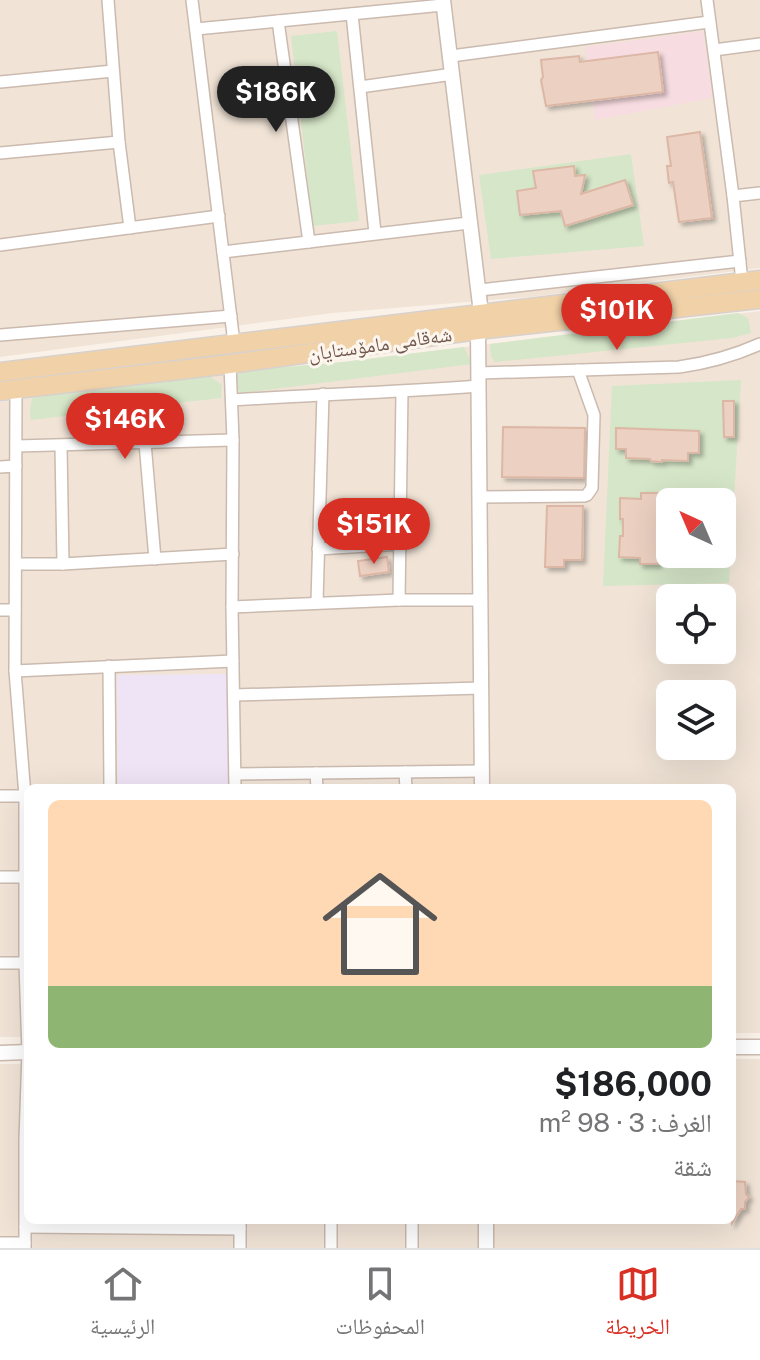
<!DOCTYPE html>
<html lang="ar">
<meta charset="utf-8">
<style>
body{margin:0;font-family:"Public Sans","Noto Naskh Arabic",sans-serif;background:#f2f2f2;color:#202124;direction:rtl;height:100vh;display:flex;flex-direction:column;font-size:30px;white-space:nowrap}
*{box-sizing:border-box;margin:0}
p{font-size:26px;color:#757577}
.icon{flex:none;width:44px;height:44px;fill:none;stroke:currentColor;stroke-width:2;stroke-linecap:round;stroke-linejoin:round}
.map{position:relative;flex:1;overflow:hidden;direction:ltr}
.details{position:absolute;left:24px;top:784px;width:712px;height:440px;display:flex;flex-direction:column;background:#fff;border-radius:12px;box-shadow:0 8px 32px #0002;direction:rtl}
.details>*{flex:none}
.needle{width:52px;rotate:316deg}
.controls{position:absolute;left:656px;top:488px;display:grid;gap:16px}
.controls a{display:grid;place-items:center;width:80px;height:80px;border-radius:12px;background:#fff;box-shadow:0 8px 32px #0002;font-size:40px}
.price{position:absolute;translate:-50% -68px;padding:0 18px;border-radius:28px;background:#d93025;color:#fff;font-size:26px;line-height:52px;filter:drop-shadow(0 2px 4px #0008)}
.price::after{content:'';position:absolute;left:50%;top:48px;width:24px;height:18px;margin-left:-12px;background:inherit;clip-path:polygon(0 0,100% 0,50% 100%)}
.price.active{background:#222;color:#fff}
ul{padding:0;list-style:none}
li{display:grid;align-content:center;gap:16px;height:424px;padding:0 24px}
li span{display:grid;place-items:center;height:248px;border-radius:12px;color:#555}
li>.icon{margin-inline-start:auto}
span .icon{width:144px;height:144px;fill:#fffc;stroke-width:1}
li b{font-size:34px}
.menu{display:flex;justify-content:space-around;align-items:center;height:112px;border-top:2px solid #e0e0e0;background:#fff;font-size:22px;color:#757577}
.menu a{display:grid;justify-items:center;gap:4px}
.menu .active{color:#d93025}
.map>svg:first-child{display:block}
.residential{fill:#f1e4d7;fill-rule:evenodd}
.education{fill:#efe4f6}
.medical{fill:#f7dce1}
.green{fill:#d6e6c8;fill-rule:evenodd}
.building{fill:#ecd1c2;stroke:#ddb7a5;stroke-width:2;filter:url(#shadow)}
.lines{fill:none;stroke-linecap:round;stroke-linejoin:round}
.minor-casing{stroke:#cbbaaf;stroke-width:14}
.tertiary-casing{stroke:#cbbaaf;stroke-width:17}
.primary-casing{stroke:#d7d1ce;stroke-width:21}
.minor{stroke:#fff;stroke-width:11}
.tertiary{stroke:#fff;stroke-width:14}
.primary{stroke:#f1d2a8;stroke-width:18}
.labels{text-anchor:middle;dominant-baseline:central;stroke-width:6;stroke-linejoin:round;paint-order:stroke}
.street-label{font-size:20px;fill:#71594f;stroke:#fdf6ee}
</style>
<div class="map">
<svg width="760" height="1248" viewBox="0 0 760 1248">
<defs>
<filter id="shadow"><feDropShadow dx="3.5" dy="3.5" stdDeviation="2" flood-color="#0004"/></filter>
</defs>
<rect width="100%" height="100%" fill="#faf2e8"/>
<g class="residential">
<path d="M 0,0 L 760,0 L 760,268 L 530,297 L 333,313 L 0,357 Z"/>
<path d="M 760,311 L 760,1033 L 732,1033 L 732,788 L 28,788 L 28,1037 L 0,1037 L 0,402 L 239,371 L 343,362 ZM 670,502 L 722,502 L 722,554 L 670,554 ZM 670,598 L 722,598 L 722,650 L 670,650 ZM 670,694 L 722,694 L 722,746 L 670,746 Z"/>
<path d="M 732,1059 L 760,1059 L 760,1248 L 0,1248 L 0,1064 L 28,1064 L 28,1220 L 732,1220 Z"/>
</g>
<path class="education" d="M 228,674 L 229,788 L 118,788 L 117,675 Z"/>
<path class="medical" d="M 703,31 L 712,98 L 595,120 L 585,47 Z"/>
<g class="green">
<path d="M 337,31 L 359,221 L 313,226 L 291,36 Z"/>
<path d="M 631,154 L 644,246 L 491,259 L 479,175 Z"/>
<path d="M 738,313 L 748,318 L 751,333 L 732,338 L 495,362 L 491,357 L 490,344 Z"/>
<path d="M 464,347 L 472,364 L 242,393 L 237,390 L 236,374 L 239,371 L 343,362 Z"/>
<path d="M 208,375 L 222,385 L 221,398 L 31,420 L 30,411 L 32,398 Z"/>
<path d="M 741,380 L 729,583 L 603,586 L 612,386 ZM 670,502 L 722,502 L 722,554 L 670,554 Z"/>
</g>
<g class="building">
<path d="M 658,52 L 663,92 L 546,106 L 541,80 L 543,77 L 541,60 L 579,56 L 580,62 Z"/>
<path d="M 700,132 L 712,218 L 679,222 L 673,182 L 669,183 L 667,166 L 671,166 L 667,137 Z"/>
<path d="M 574,166 L 575,176 L 585,175 L 581,194 L 625,180 L 633,205 L 565,226 L 561,211 L 520,215 L 517,191 L 536,188 L 533,171 Z"/>
<path d="M 723,401 L 734,401 L 734,437 L 724,437 Z"/>
<path d="M 503,427 L 585,428 L 584,478 L 502,477 Z"/>
<path d="M 616,428 L 699,431 L 699,453 L 688,453 L 688,461 L 662,460 L 662,462 L 651,461 L 650,459 L 626,458 L 626,449 L 616,449 Z"/>
<path d="M 641,493 L 659,493 L 659,520 L 662,520 L 662,538 L 659,538 L 658,564 L 640,564 L 640,558 L 619,557 L 620,536 L 623,536 L 623,519 L 620,519 L 620,498 L 641,499 Z"/>
<path d="M 547,506 L 583,506 L 582,560 L 564,560 L 564,567 L 545,567 Z"/>
<path d="M 387,557 L 389,572 L 360,576 L 358,561 Z"/>
<path d="M 732,1181 L 745,1182 L 746,1194 L 749,1197 L 745,1202 L 745,1209 L 741,1209 L 732,1223 Z"/>
</g>
<g class="lines">
<defs>
<g id="minor">
<path d="M 108,0 L 119,142 L 130,228"/>
<path d="M 192,0 L 234,343"/>
<path d="M 707,0 L 733,196 L 742,282"/>
<path d="M 352,14 L 375,233"/>
<path d="M 278,21 L 309,242"/>
<path d="M 196,29 L 443,5"/>
<path d="M 714,50 L 760,44"/>
<path d="M 451,56 L 709,22"/>
<path d="M 0,82 L 113,71"/>
<path d="M 360,87 L 453,74"/>
<path d="M 0,153 L 119,142"/>
<path d="M 733,196 L 760,193"/>
<path d="M 0,245 L 219,216"/>
<path d="M 223,252 L 469,223"/>
<path d="M 480,290 L 740,261"/>
<path d="M 0,335 L 231,316"/>
<path d="M 230,364 L 233,440 L 232,607 L 235,788"/>
<path d="M 479,373 L 679,367 C 708,363 733,356 760,344"/>
<path d="M 16,389 L 15,671 L 25,796 L 25,963 L 28,1052 L 25,1140 L 25,1248"/>
<path d="M 232,400 C 314,395 396,392 479,386"/>
<path d="M 145,443 L 155,559"/>
<path d="M 17,446 L 233,440"/>
<path d="M 61,446 L 63,564"/>
<path d="M 0,467 L 16,466"/>
<path d="M 480,497 L 584,496 L 587,495 L 592,488 L 594,415 L 578,370"/>
<path d="M 318,549 L 400,544"/>
<path d="M 16,564 L 63,564 L 233,554"/>
<path d="M 399,600 L 402,392"/>
<path d="M 317,602 L 323,394"/>
<path d="M 232,607 L 399,600 L 481,600"/>
<path d="M 0,610 L 15,610"/>
<path d="M 109,666 L 110,788"/>
<path d="M 15,671 L 233,661"/>
<path d="M 234,695 L 481,688"/>
<path d="M 405,772 L 406,788"/>
<path d="M 316,773 L 317,788"/>
<path d="M 235,774 L 482,771"/>
<path d="M 0,796 L 25,796"/>
<path d="M 0,877 L 25,877"/>
<path d="M 0,963 L 25,963"/>
<path d="M 240,1220 L 240,1248"/>
<path d="M 331,1220 L 331,1248"/>
<path d="M 25,1227 L 240,1229"/>
<path d="M 0,1243 L 25,1243"/>
<path d="M 412,1248 L 412,1220"/>
</g>
<g id="tertiary">
<path d="M 443,0 L 481,313"/>
<path d="M 478,330 L 482,788"/>
<path d="M 732,1047 L 760,1047"/>
<path d="M 0,1053 L 28,1052"/>
<path d="M 486,1220 L 486,1248"/>
</g>
<g id="primary">
<path d="M 0,372 L 760,280"/>
<path d="M 0,391 L 230,364 L 478,330 L 760,299"/>
</g>
</defs>
<use href="#minor" class="minor-casing"/>
<use href="#tertiary" class="tertiary-casing"/>
<use href="#primary" class="primary-casing"/>
<use href="#minor" class="minor"/>
<use href="#tertiary" class="tertiary"/>
<use href="#primary" class="primary"/>
</g>
<g class="labels">
<g class="street-label">
<text transform="translate(380 344) rotate(-8)">شەقامی مامۆستایان</text>
</g>
</g>
</svg>
<div class="controls">
<a><svg class="needle" viewBox="-14 -14 28 28"><path d="M0-13l5 13h-10z" fill="#e53935"/><path d="M0 13l5-13h-10z" fill="#757577"/></svg></a>
<a><svg class="icon" aria-label="locate" viewBox="0 0 24 24"><circle cx="12" cy="12" r="6"/><path d="M12 2v4M12 18v4M2 12h4M18 12h4"/></svg></a>
<a><svg class="icon" aria-label="layers" viewBox="0 0 24 24"><path d="M12 4l9 5-9 5-9-5zM3 14l9 5 9-5"/></svg></a>
</div>
<b class="price active" style="left:276px;top:134px">$186K</b>
<b class="price" style="left:617px;top:352px">$101K</b>
<b class="price" style="left:125px;top:461px">$146K</b>
<b class="price" style="left:374px;top:566px">$151K</b>
<section class="details">
<ul>
<li><span style="background:linear-gradient(#ffd9b3 75%,#8fb573 0)"><svg class="icon" aria-label="home" viewBox="0 0 24 24"><path d="M3 11l9-7 9 7M6 9v11h12V9"/></svg></span><div><b>$186,000</b><p>الغرف: 3 · 98 m²</p><p>شقة</p></div></li>
</ul>
</section>
</div>
<nav class="menu">
<a class="active"><svg class="icon" aria-label="map" viewBox="0 0 24 24"><path d="M3 6l6-2 6 2 6-2v14l-6 2-6-2-6 2zM9 4v14M15 6v14"/></svg>الخريطة</a>
<a><svg class="icon" aria-label="saved" viewBox="0 0 24 24"><path d="M7 4h10v16l-5-4-5 4z"/></svg>المحفوظات</a>
<a><svg class="icon" aria-label="home" viewBox="0 0 24 24"><path d="M3 11l9-7 9 7M6 9v11h12V9"/></svg>الرئيسية</a>
</nav>
